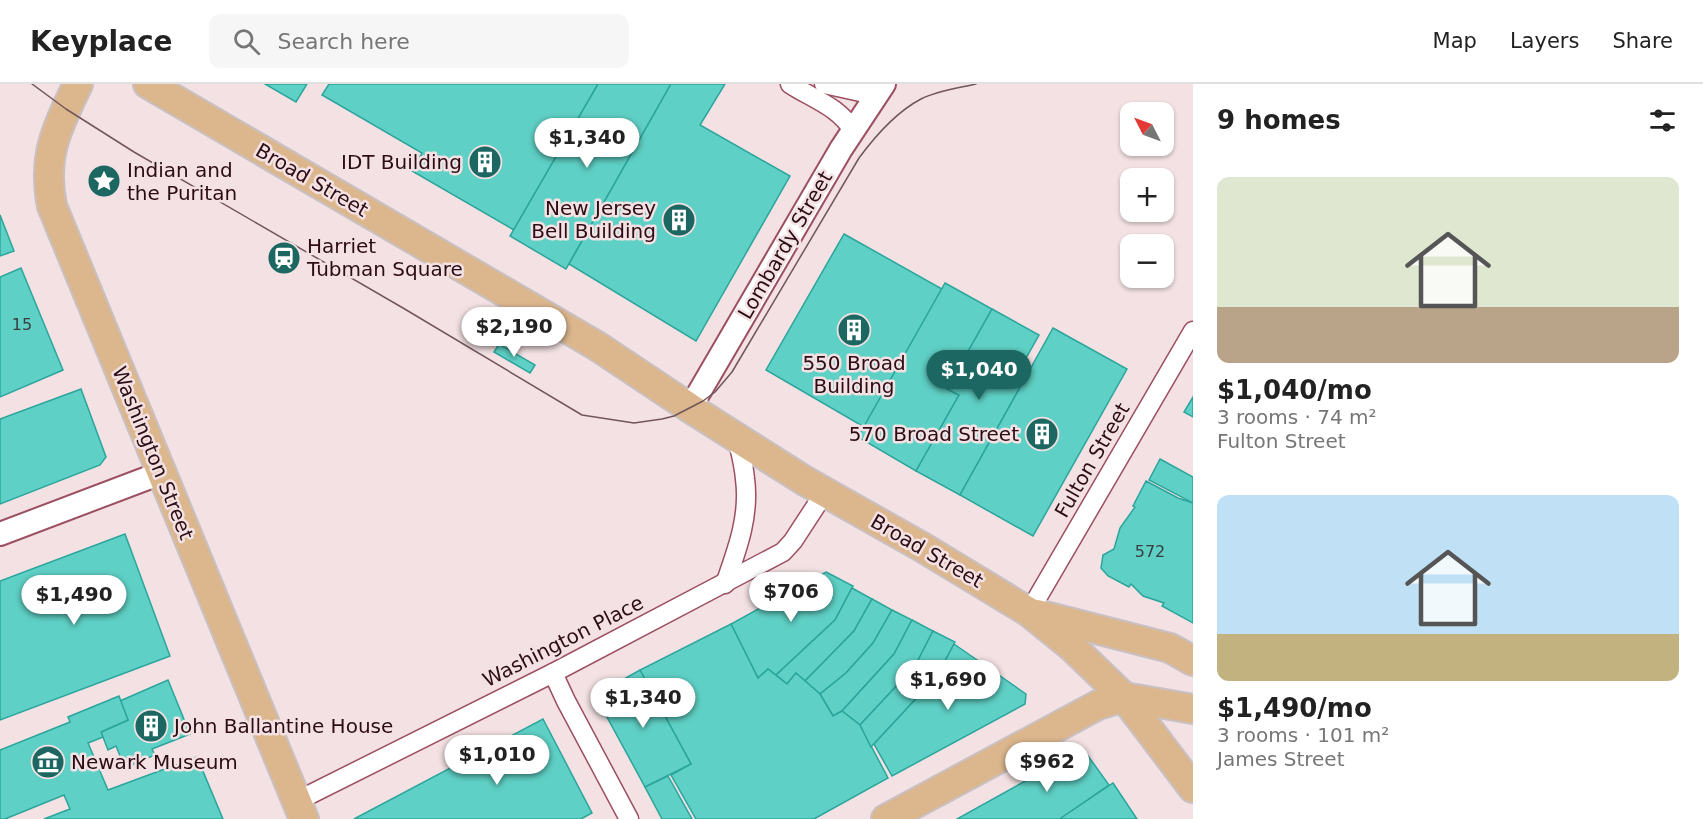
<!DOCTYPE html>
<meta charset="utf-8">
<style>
body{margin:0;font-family:"DejaVu Sans",sans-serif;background:#f6f6f6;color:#222;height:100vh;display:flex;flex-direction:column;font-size:22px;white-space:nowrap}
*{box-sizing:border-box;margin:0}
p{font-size:20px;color:#767676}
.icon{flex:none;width:33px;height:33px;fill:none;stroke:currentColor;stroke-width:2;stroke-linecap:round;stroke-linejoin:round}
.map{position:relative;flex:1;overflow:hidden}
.drawer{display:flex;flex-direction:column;background:#fff;width:510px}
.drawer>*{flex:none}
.needle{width:39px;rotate:312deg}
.tools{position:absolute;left:1120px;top:18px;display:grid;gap:12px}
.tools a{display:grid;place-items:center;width:54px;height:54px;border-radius:12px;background:#fff;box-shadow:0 2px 4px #0004;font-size:30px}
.price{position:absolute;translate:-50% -51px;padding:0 14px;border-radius:21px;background:#fff;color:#222;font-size:20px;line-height:39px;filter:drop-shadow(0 2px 3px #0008)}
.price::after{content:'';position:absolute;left:50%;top:36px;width:18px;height:14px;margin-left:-9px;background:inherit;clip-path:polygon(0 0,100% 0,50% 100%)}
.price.active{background:#1c6761;color:#fff}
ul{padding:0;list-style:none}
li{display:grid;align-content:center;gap:12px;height:318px;padding:0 24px}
li span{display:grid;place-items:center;height:186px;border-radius:12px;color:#555}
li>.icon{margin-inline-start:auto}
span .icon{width:108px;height:108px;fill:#fffc;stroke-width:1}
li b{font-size:26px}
h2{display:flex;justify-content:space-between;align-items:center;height:72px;padding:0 24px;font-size:26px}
header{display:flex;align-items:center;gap:36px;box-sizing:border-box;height:84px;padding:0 30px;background:#fff;border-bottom:2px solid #e0e0e0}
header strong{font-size:28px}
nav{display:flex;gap:33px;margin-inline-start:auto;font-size:21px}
.search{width:420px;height:54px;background:#f6f6f6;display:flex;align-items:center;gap:15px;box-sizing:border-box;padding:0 21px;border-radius:12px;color:#767676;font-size:22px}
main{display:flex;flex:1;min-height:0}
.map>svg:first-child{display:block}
.building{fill:#5fd0c5;stroke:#2ba59c;stroke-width:1.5}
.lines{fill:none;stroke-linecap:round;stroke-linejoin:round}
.minor-casing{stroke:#9c4f60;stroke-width:21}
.tertiary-casing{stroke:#9c4f60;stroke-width:26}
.primary-casing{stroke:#c8c0c2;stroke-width:32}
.minor{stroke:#fff;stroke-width:18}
.tertiary{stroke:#fff;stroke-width:22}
.primary{stroke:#dcb78e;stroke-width:28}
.tram{stroke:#71565c;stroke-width:1.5}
.labels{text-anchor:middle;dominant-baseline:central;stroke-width:5;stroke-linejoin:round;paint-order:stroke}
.number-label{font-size:16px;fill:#393e41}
.poi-label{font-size:20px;fill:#2c0d15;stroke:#f3e1e3;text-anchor:start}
.street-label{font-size:20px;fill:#2c0d15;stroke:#f3e1e3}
</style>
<header>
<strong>Keyplace</strong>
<div class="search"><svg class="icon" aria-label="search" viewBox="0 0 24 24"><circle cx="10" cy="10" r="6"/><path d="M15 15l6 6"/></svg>Search here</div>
<nav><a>Map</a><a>Layers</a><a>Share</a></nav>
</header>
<main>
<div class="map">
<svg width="1193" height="735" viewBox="0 0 1193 735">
<rect width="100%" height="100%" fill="#f3e1e3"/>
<g class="building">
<path d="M 265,0 L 307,0 L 296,18 Z"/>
<path d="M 329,0 L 598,0 L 514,146 L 412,87 L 422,69 L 322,11 Z"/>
<path d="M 598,0 L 671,0 L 566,185 L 510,152 Z"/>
<path d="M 671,0 L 725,0 L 700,41 L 790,92 L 696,257 L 569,180 Z"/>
<path d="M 0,131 L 14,167 L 0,172 Z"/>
<path d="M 844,150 L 942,205 L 864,343 L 766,286 Z"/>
<path d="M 21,184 L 63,286 L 0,313 L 0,193 Z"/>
<path d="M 945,199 L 992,225 L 947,305 L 959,311 L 916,387 L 858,353 Z"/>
<path d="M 992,225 L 1039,251 L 1020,285 L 1028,289 L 960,411 L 916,387 L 959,311 L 947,305 Z"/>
<path d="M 1053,244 L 1127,285 L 1033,452 L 960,411 Z"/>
<path d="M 499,260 L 535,281 L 530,289 L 494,268 Z"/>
<path d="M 81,305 L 106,373 L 100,381 L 0,420 L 0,335 Z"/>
<path d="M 1193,313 L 1193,333 L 1184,328 Z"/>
<path d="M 1160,375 L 1193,393 L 1193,419 L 1149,396 Z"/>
<path d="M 1146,397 L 1178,414 L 1193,419 L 1193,539 L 1162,522 L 1164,519 L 1143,512 L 1131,500 L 1129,503 L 1108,492 L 1101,484 L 1103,471 L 1114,465 L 1120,444 L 1135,423 L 1133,422 Z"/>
<path d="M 125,450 L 170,572 L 0,636 L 0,497 Z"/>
<path d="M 826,488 L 853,502 L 835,536 L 776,591 L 768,585 L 758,594 L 731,540 Z"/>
<path d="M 852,504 L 872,515 L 854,547 L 805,597 L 796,589 L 787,600 L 776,591 L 835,536 Z"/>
<path d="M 872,515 L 892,526 L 873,559 L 846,589 L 820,610 L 805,597 L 854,547 Z"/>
<path d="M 892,526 L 912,536 L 894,570 L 842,627 L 833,632 L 820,610 L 846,589 L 873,559 Z"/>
<path d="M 912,536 L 933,547 L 915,582 L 860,641 L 842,627 L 894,570 Z"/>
<path d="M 731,540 L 758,594 L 768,585 L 787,600 L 796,589 L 820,610 L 833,632 L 842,627 L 860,641 L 888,694 L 814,735 L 696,735 L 671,691 L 691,680 L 640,586 Z"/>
<path d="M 933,547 L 955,558 L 954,560 L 937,592 L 871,663 L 860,641 L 915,582 Z"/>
<path d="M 954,560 L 1026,610 L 1025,620 L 892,692 L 874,660 L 937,592 Z"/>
<path d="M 640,586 L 691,680 L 645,703 L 595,611 Z"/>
<path d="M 168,596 L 190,650 L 152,665 L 155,671 L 125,684 L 116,662 L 108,666 L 101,648 L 128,636 L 120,617 Z"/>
<path d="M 119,612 L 128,636 L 101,648 L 103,653 L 88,659 L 108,706 L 197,673 L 223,735 L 44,735 L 70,725 L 64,711 L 5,735 L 0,735 L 0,666 L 70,638 L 68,633 Z"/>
<path d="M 543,635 L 592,729 L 581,735 L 354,735 Z"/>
<path d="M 1083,665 L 1109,701 L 1064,732 L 1060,735 L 957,735 Z"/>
<path d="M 668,692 L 692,735 L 662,735 L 645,703 Z"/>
<path d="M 1113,699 L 1137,735 L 1060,735 L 1064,732 Z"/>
</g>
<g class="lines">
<defs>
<g id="minor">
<path d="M 790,0 C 811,14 840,23 853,47"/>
<path d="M 824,0 L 865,9 L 878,9"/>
<path d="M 725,500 C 737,466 750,432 745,395 C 744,381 740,367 737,353"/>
<path d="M 1029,528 L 1193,247"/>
<path d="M 553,589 L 566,617 L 629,735"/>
<path d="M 297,717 L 553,589 L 783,468 L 793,457 L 825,408"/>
</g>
<g id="tertiary">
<path d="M 690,324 L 841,65 L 884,0"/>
<path d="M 0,450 L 161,389"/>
</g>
<g id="primary">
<path d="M 78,0 C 57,44 42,72 52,122 L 304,735"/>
<path d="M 148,0 L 597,262 L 690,324 L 805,397 L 922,463 L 1029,528 L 1071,562 L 1124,613 L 1193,704"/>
<path d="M 1037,530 L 1170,564 L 1193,577"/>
<path d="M 886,735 L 1098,621 L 1124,613 L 1193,625"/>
</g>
</defs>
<use href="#minor" class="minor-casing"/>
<use href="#tertiary" class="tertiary-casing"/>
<use href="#primary" class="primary-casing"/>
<use href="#minor" class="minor"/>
<use href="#tertiary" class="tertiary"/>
<use href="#primary" class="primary"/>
<path class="tram" d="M 32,0 L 66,25 L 134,68 L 403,224 L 582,331 L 634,339 L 662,335 L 674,332 L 703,317 L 715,308 L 732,288 L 859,74 C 876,51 896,28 921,15 C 937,7 959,4 976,0"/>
</g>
<defs>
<symbol id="building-disc" viewBox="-11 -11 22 22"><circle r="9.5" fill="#1c6761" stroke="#f3e1e3"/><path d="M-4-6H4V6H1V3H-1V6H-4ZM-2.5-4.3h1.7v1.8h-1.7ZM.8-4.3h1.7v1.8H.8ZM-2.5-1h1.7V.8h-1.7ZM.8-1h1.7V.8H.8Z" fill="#fff"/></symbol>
<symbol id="sight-disc" viewBox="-11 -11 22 22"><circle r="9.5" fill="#1c6761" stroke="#f3e1e3"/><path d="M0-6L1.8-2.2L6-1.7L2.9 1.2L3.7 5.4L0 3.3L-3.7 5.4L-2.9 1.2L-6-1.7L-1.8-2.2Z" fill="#fff"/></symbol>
<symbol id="station-disc" viewBox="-11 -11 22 22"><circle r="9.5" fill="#1c6761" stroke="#f3e1e3"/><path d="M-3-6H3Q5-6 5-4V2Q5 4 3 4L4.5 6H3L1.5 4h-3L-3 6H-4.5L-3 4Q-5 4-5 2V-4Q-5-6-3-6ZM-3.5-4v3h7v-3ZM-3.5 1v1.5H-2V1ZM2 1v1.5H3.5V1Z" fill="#fff"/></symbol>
<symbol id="museum-disc" viewBox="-11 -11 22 22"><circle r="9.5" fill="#1c6761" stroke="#f3e1e3"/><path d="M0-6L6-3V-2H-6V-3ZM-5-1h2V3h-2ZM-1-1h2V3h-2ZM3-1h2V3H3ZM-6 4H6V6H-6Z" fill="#fff"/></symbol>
</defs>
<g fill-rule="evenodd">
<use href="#building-disc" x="466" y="59" width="38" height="38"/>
<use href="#sight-disc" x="85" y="78" width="38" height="38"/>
<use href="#building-disc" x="660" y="117" width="38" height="38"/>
<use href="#station-disc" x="265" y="155" width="38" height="38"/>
<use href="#building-disc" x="835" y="227" width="38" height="38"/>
<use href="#building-disc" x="1023" y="331" width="38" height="38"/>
<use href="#building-disc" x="132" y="623" width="38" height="38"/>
<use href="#museum-disc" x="29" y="659" width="38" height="38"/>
</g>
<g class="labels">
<g class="number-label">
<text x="22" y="240">15</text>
<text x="1150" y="467">572</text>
</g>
<g class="poi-label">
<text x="462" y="78" text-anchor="end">IDT Building</text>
<text x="127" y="86">Indian and<tspan x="127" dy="23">the Puritan</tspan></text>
<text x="656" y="124" text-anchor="end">New Jersey<tspan x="656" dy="23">Bell Building</tspan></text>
<text x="307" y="162">Harriet<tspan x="307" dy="23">Tubman Square</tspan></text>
<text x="854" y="279" text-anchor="middle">550 Broad<tspan x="854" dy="23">Building</tspan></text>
<text x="1019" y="350" text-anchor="end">570 Broad Street</text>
<text x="174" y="642">John Ballantine House</text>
<text x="71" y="678">Newark Museum</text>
</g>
<g class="street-label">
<text transform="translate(312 96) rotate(30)">Broad Street</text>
<text transform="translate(785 161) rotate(-60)">Lombardy Street</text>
<text transform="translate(153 369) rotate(68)">Washington Street</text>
<text transform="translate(1092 376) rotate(-60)">Fulton Street</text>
<text transform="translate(927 467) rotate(30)">Broad Street</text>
<text transform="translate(563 557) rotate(-27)">Washington Place</text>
</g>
</g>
</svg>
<div class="tools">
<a><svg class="needle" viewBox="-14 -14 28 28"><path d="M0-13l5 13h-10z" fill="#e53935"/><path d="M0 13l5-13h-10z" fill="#767676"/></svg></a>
<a>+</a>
<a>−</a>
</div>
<b class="price" style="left:587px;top:85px">$1,340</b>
<b class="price" style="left:514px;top:274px">$2,190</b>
<b class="price active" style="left:979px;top:317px">$1,040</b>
<b class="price" style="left:791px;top:539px">$706</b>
<b class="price" style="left:74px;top:542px">$1,490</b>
<b class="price" style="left:948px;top:627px">$1,690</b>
<b class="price" style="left:643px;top:645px">$1,340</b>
<b class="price" style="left:497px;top:702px">$1,010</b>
<b class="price" style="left:1047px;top:709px">$962</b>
</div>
<section class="drawer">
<h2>9 homes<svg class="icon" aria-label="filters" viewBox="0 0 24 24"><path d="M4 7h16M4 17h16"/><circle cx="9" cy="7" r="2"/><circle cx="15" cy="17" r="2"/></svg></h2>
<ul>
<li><span style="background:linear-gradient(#dfe7d0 70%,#b9a48a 0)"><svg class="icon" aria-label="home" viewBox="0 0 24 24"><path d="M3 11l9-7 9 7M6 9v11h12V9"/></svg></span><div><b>$1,040/mo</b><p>3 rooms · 74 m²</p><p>Fulton Street</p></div></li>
<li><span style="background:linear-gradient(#bfe0f5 75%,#c2b280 0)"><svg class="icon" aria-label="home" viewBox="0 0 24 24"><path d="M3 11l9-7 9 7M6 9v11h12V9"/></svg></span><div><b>$1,490/mo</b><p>3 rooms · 101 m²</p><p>James Street</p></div></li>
</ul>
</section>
</main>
